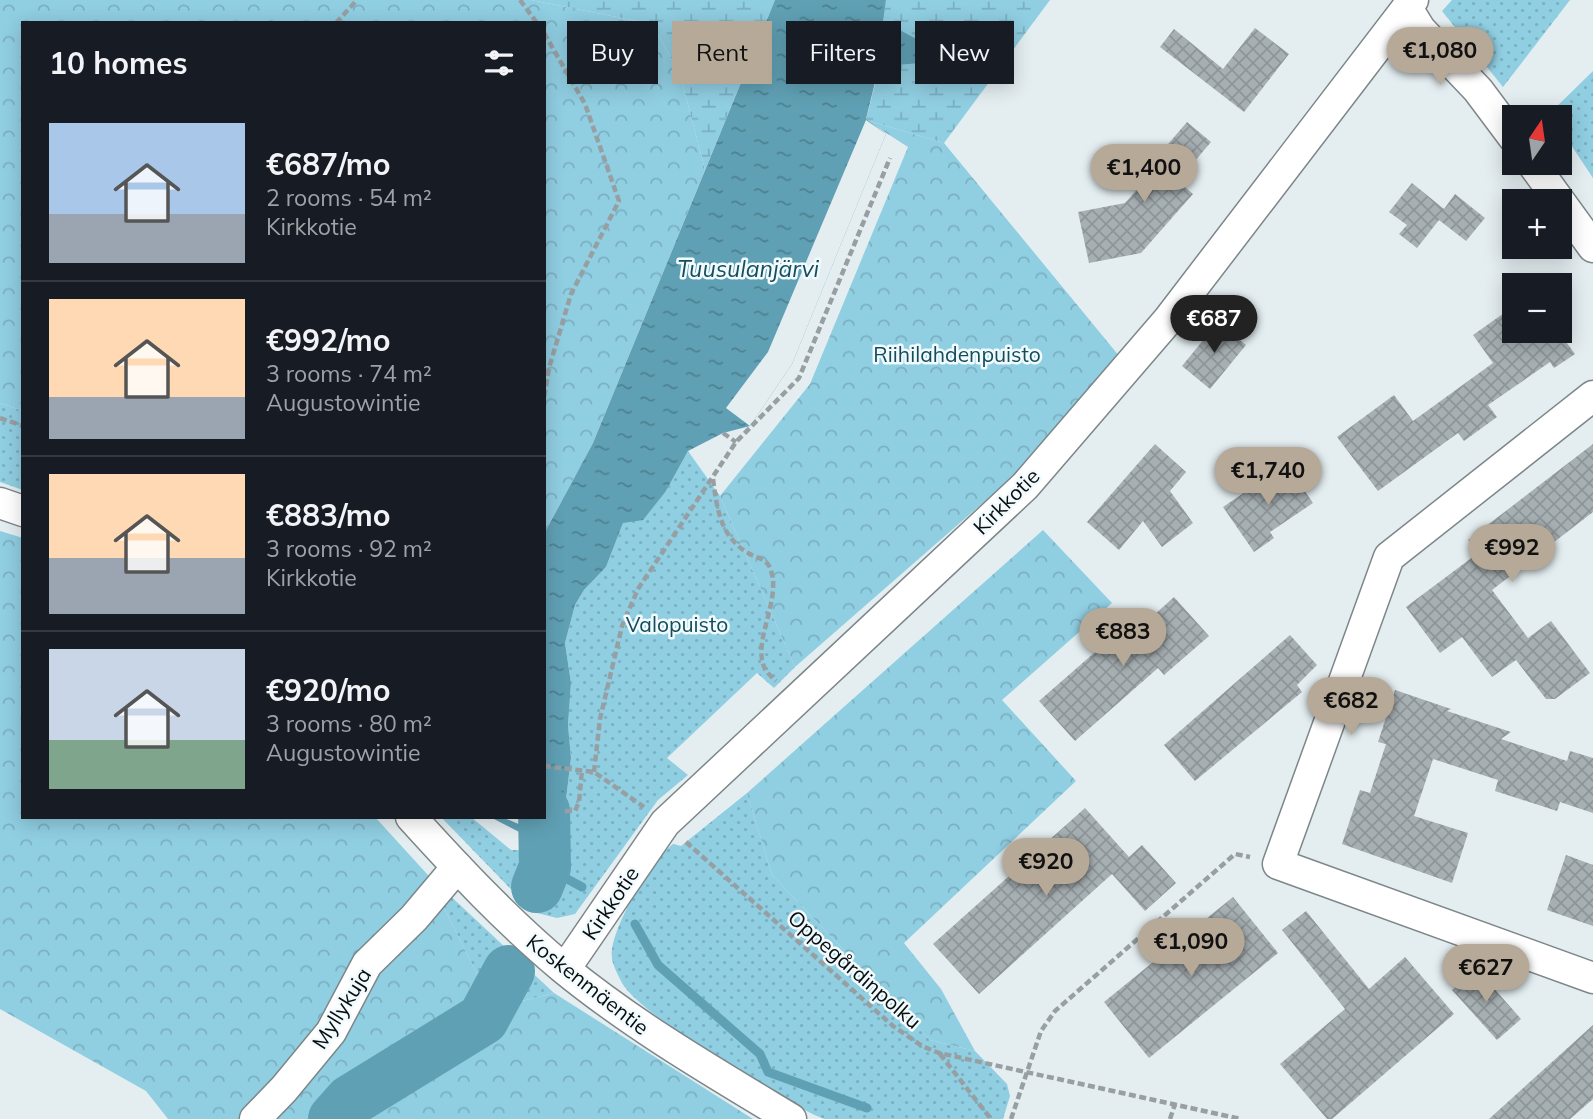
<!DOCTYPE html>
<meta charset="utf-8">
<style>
body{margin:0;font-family:Mulish,sans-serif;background:#20242c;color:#f1f3f6;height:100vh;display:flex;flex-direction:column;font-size:26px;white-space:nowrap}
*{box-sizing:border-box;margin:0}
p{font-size:23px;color:#9ea1a6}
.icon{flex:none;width:38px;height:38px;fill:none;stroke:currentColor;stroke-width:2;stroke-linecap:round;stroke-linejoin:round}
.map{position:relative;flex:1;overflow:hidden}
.drawer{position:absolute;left:21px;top:21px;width:525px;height:798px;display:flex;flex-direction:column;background:#171b24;border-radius:0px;box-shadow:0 4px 18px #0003}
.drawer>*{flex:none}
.banner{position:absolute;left:567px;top:21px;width:665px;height:63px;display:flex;gap:14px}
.needle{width:46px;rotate:13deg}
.controls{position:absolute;left:1502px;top:105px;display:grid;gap:14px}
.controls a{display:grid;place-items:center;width:70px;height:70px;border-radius:0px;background:#171b24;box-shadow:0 4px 18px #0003;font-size:35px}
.price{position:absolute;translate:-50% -60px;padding:0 16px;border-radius:24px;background:#b7a998;color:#111;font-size:23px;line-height:46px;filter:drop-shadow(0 2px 4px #0008)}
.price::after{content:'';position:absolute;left:50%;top:42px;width:21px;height:16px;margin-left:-10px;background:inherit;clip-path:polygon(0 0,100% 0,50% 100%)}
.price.on{background:#222;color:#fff}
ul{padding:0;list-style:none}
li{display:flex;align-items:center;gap:21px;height:175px;padding:0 28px}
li+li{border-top:2px solid #363941}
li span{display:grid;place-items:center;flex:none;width:196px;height:140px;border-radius:0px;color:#555}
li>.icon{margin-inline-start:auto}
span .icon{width:84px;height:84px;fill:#fffc;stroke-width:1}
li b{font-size:30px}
h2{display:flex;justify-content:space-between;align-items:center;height:84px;padding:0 28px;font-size:30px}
.pill{padding:0 24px;border-radius:0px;background:#171b24;box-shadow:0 4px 18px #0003;font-size:24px;line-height:63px}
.pill.on{background:#b7a998;color:#111}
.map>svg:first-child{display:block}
.green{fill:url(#green-dots)}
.forest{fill:url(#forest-crowns)}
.wetland{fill:url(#wetland-marsh)}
.water{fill:url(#water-ripples)}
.pier{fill:#e4eef1}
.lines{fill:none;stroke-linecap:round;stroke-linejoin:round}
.stream{stroke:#60a0b4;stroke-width:9}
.river{stroke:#60a0b4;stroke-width:52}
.building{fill:url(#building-cross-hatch)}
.minor-casing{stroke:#7d8689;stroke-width:33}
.path{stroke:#989fa2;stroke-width:4.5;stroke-dasharray:7 3.5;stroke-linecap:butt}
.minor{stroke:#fff;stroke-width:30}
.labels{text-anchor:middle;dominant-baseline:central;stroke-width:5;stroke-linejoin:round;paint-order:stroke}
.park-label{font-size:21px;fill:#144c5b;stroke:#f1fbfe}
.street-label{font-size:21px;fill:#0a0d0e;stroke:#f1fbfe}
.water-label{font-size:23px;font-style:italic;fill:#174e5e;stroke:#f1fbfe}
</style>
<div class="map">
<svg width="1593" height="1119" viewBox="0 0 1593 1119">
<defs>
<pattern id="green-dots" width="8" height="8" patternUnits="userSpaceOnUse" patternTransform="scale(1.75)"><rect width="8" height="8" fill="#90cee2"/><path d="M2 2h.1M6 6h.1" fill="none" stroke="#7bb0c1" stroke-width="1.8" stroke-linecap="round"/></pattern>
<pattern id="forest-crowns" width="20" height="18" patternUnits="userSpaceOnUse" patternTransform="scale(1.75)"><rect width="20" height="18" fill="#90cee2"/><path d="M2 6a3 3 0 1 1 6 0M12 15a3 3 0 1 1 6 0" fill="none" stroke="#7bb0c1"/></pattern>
<pattern id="wetland-marsh" width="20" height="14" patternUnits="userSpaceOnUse" patternTransform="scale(1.75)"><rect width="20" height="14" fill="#90cee2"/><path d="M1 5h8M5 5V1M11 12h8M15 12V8" fill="none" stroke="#7bb0c1"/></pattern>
<pattern id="water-ripples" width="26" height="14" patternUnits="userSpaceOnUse" patternTransform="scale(1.75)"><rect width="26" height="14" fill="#60a0b4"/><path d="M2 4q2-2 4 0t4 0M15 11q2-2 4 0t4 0" fill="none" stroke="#4d8191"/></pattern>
<pattern id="building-cross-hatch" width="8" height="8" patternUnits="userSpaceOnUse" patternTransform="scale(1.75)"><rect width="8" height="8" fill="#a6afb2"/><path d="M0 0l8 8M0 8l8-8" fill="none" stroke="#8e9598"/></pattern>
</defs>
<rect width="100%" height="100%" fill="#e4eef1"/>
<g class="green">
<path d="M 1452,0 L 1570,0 L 1503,87 L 1442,11 Z"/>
<path d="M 1593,71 L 1593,178 L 1559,127 L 1559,117 L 1553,117 L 1550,113 Z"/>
<path d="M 0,403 L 23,411 L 23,490 L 0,482 Z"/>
<path d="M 688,451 L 720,496 L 795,667 L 774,688 L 757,673 L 667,758 L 688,775 L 658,800 L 575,914 L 557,918 L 533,912 L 441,817 L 471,817 L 511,850 L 531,850 L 533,873 L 564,816 L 571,758 L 568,725 L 571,683 L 565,643 L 575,605 L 584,590 L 606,567 L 623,523 L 666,491 Z"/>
<path d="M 747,793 L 772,875 L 930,1040 L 975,1051 L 1007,1084 L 1010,1096 L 1003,1119 L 825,1119 C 789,1107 639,1014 622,983 C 619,977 613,966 612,959 C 608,931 652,860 673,844 L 681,846 Z"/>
<path d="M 427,874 L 554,993 L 494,1008 Z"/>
</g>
<g class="forest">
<path d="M 0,0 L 531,0 L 652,24 L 680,74 L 705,170 L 593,443 L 544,534 L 544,23 L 23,23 L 23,411 L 0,403 Z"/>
<path d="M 866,120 L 944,143 L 1120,357 L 1017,473 L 795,667 L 720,496 L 810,384 L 908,147 Z"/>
<path d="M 1043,530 L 1112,603 L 1002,700 L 1076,781 L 904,943 L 941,989 L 975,1051 L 930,1040 L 772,875 L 747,793 Z"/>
<path d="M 0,531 L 23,538 L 23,817 L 375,817 L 427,874 L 494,1008 L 554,993 L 753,1119 L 168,1119 L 146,1091 L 0,1009 Z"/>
</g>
<g class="wetland">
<path d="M 531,0 L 775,0 L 705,170 L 680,74 L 652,24 Z"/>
<path d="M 886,0 L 1050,0 L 944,143 L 866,120 L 880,65 L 924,63 L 937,50 L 882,21 Z"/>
</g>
<g class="water">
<path d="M 775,0 L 886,0 L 883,21 L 937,50 L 924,63 L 879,66 L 866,119 L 886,134 L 792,364 L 750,426 L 723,433 L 688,451 L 666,491 L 643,520 L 623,523 L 606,567 L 584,590 L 575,605 L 565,643 L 571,683 L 568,725 L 571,758 L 565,808 L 544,807 L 544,534 L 593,443 Z"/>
<path d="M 544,815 L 564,816 L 556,873 L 548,888 L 541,889 L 534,883 L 534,864 L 529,837 L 490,817 L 502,817 L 528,828 L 528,817 L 544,817 Z"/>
</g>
<path class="pier" d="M 866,120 L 886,134 L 792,364 L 750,426 L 726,408 L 768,352 Z"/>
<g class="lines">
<g class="stream">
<path d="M 547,868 L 582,887"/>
<path d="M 635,924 L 658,965 L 760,1054 L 768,1072 L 867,1108"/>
</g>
<g class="river">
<path d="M 537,887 L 545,867 L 544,811"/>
<path d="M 334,1119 L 350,1101 L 483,1019 L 509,971"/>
</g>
</g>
<g class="building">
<path d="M 1255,28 L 1289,54 L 1244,112 L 1160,47 L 1174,29 L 1223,69 Z"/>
<path d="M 1187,122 L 1211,142 L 1178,181 L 1193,194 L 1141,253 L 1089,263 L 1078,212 L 1125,203 L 1163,161 L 1157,157 Z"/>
<path d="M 1412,183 L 1444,209 L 1455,194 L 1485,218 L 1466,241 L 1439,220 L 1417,248 L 1399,234 L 1407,225 L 1389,212 Z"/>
<path d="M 1514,306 L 1514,331 L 1558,331 L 1575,354 L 1554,368 L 1550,362 L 1488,405 L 1497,417 L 1464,441 L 1458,433 L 1378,491 L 1337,437 L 1394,395 L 1413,421 L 1493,363 L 1473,335 Z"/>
<path d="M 1218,322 L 1246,345 L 1210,389 L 1182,366 Z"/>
<path d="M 1155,444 L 1186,472 L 1170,491 L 1193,523 L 1162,547 L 1143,521 L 1119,550 L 1087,522 Z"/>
<path d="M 1593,444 L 1593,512 L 1492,590 L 1528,638 L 1551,621 L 1590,673 L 1555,699 L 1546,699 L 1516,660 L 1492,677 L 1462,637 L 1440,653 L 1406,607 L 1478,553 L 1468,540 Z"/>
<path d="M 1286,464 L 1313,503 L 1270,532 L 1274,538 L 1254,552 L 1223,507 Z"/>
<path d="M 1174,597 L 1209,636 L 1164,675 L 1158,668 L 1075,741 L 1039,701 L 1126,625 L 1134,633 Z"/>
<path d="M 1290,635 L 1317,665 L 1297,685 L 1302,692 L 1195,781 L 1164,745 Z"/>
<path d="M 1395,690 L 1451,709 L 1447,711 L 1511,732 L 1501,739 L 1567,761 L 1570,751 L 1593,758 L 1593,813 L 1560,802 L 1557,811 L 1495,791 L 1498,780 L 1433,759 L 1414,816 L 1468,833 L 1452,883 L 1342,844 L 1360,790 L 1370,793 L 1386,744 L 1378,742 Z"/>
<path d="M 1085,808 L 1129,857 L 1142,845 L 1176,883 L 1145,911 L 1112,874 L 979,994 L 933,944 Z"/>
<path d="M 1566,855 L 1593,865 L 1593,926 L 1547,910 Z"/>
<path d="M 1233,897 L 1278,953 L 1149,1058 L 1104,1002 Z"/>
<path d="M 1306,911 L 1369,989 L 1405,957 L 1454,1014 L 1332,1119 L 1327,1119 L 1280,1064 L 1345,1009 L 1282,930 Z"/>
<path d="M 1476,968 L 1521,1019 L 1497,1040 L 1452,990 Z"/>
<path d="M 1593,1025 L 1593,1099 L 1570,1119 L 1489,1119 Z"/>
</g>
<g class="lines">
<defs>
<g id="minor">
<path d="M 1407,8 L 1420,29 L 1478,90 L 1514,138"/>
<path d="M 1532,163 L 1593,247"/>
<path d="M 1593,396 L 1389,557 L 1278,864 L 1593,978"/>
<path d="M 0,503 L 23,511"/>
<path d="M 411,817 C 459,870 508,922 563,968 C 634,1026 713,1072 791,1119"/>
<path d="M 565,969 L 665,823 L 1025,486 L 1168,320 L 1413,0"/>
<path d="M 255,1119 L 284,1089 L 331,1032 L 367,964 L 414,918 L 457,867"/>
</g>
</defs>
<use href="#minor" class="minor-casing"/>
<g class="path">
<path d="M 520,0 L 537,23"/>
<path d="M 336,23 L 357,0"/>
<path d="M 544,33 L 585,104 L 619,201 L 571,294 L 549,368 L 544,398"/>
<path d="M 0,418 L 23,426"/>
<path d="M 723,433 L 736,442"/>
<path d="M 713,479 C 717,509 720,536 748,553 C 756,558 766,558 770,568 C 783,599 751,641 765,669 C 767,673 772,677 776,681"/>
<path d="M 544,766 L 594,772 L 644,807"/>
<path d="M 594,772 L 600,719 L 622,626 L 638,589 L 736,442 L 799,378 L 890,158"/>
<path d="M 565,811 L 575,811 L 579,802 L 582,770"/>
<path d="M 686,842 L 893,1026 L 922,1046 L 939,1053 L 1241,1119"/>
<path d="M 940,1054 L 991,1119"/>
<path d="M 1011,1119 L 1041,1031 L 1055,1011 L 1235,854 L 1250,857"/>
<path d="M 1170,1119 L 1175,1104"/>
</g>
<use href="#minor" class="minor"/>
</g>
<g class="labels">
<g class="park-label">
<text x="957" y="354">Riihilahdenpuisto</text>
<text x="677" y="624">Valopuisto</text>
</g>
<g class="street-label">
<text transform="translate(1006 501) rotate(-45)">Kirkkotie</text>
<text transform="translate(610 903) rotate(-56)">Kirkkotie</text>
<text transform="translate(855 969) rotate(41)">Oppegårdinpolku</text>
<text transform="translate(588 984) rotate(38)">Koskenmäentie</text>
<text transform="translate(341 1008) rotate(-58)">Myllykuja</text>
</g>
<g class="water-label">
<text x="748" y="268">Tuusulanjärvi</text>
</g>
</g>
</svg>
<div class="controls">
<a><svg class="needle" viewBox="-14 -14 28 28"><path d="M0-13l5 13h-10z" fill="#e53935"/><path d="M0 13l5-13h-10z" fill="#9ea1a6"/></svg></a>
<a>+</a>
<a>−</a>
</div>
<b class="price" style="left:1440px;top:87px">€1,080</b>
<b class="price" style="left:1144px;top:204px">€1,400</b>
<b class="price on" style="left:1214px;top:355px">€687</b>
<b class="price" style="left:1268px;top:507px">€1,740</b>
<b class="price" style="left:1512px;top:584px">€992</b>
<b class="price" style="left:1123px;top:668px">€883</b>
<b class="price" style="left:1351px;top:737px">€682</b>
<b class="price" style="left:1046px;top:898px">€920</b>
<b class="price" style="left:1191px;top:978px">€1,090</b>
<b class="price" style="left:1486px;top:1004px">€627</b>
<div class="banner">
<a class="pill">Buy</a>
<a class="pill on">Rent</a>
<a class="pill">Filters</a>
<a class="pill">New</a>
</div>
<section class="drawer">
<h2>10 homes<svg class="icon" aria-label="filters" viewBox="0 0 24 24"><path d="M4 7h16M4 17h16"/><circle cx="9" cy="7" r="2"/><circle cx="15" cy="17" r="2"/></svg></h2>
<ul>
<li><span style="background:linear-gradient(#a9c7e8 65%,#9aa5b1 0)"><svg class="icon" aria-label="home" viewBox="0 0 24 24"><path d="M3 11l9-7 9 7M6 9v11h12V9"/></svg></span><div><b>€687/mo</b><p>2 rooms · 54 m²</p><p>Kirkkotie</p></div></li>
<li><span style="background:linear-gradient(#ffd9b3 70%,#9aa5b1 0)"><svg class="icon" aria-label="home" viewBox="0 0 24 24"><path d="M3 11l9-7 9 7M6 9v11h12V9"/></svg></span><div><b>€992/mo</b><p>3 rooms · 74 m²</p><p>Augustowintie</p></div></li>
<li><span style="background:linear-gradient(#ffd9b3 60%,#9aa5b1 0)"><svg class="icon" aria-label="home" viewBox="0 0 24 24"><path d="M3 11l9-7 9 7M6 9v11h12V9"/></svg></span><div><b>€883/mo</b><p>3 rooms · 92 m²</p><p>Kirkkotie</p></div></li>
<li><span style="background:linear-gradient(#c9d6e8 65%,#7fa58c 0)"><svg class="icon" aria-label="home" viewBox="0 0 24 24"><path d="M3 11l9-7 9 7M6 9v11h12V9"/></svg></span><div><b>€920/mo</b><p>3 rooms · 80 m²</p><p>Augustowintie</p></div></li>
</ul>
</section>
</div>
